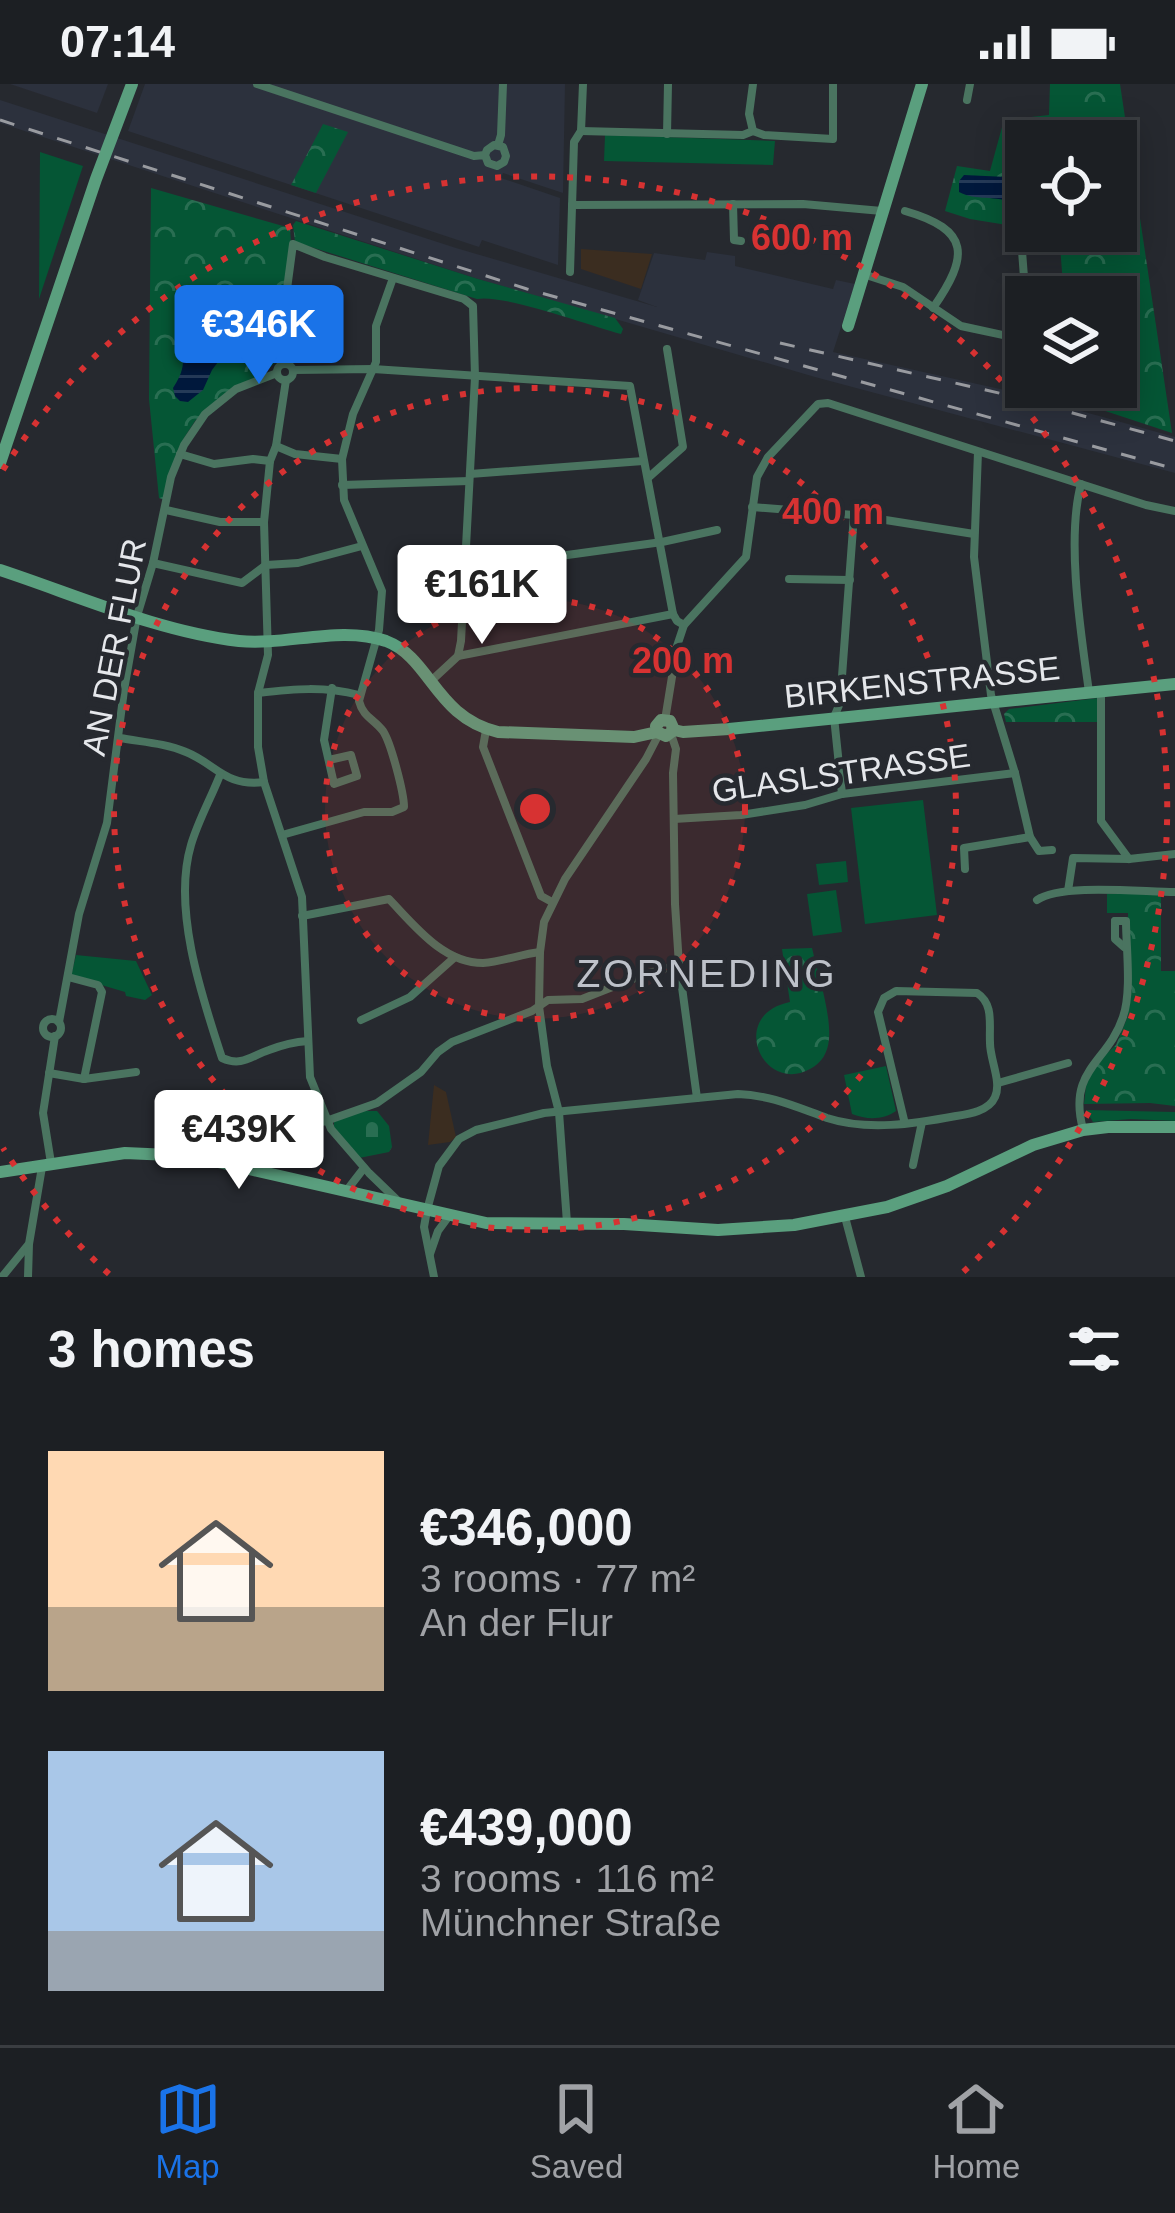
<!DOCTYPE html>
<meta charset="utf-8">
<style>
body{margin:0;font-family:Arial,sans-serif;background:#292c30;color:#f1f3f6;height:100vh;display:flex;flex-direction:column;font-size:45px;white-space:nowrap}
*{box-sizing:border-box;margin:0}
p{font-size:39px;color:#a0a2a6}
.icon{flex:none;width:66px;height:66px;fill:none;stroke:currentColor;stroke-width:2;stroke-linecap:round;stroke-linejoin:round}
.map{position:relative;height:1193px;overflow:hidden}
.side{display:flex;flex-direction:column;background:#1c1f23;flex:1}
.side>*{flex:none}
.fabs{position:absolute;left:1005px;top:36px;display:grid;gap:24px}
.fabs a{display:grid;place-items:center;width:132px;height:132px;border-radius:0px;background:#1c1f23;box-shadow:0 6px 30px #0003,0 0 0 3px #3a3d41;font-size:60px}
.price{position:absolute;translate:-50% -102px;padding:0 27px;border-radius:12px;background:#fff;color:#222;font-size:39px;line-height:78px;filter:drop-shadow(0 3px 6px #0008)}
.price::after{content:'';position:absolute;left:50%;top:72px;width:36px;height:27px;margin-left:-18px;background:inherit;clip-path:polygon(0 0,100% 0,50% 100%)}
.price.current{background:#1a73e8;color:#fff}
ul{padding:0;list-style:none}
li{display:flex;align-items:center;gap:36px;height:300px;padding:0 48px}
li span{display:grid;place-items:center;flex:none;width:336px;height:240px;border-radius:0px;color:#555}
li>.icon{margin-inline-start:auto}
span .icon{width:144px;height:144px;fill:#fffc;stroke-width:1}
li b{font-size:51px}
h2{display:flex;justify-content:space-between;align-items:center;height:144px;padding:0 48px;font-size:51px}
.status{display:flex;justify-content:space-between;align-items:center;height:84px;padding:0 60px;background:#1c1f23;direction:ltr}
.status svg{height:33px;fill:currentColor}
.dock{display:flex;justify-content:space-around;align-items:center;height:168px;border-top:3px solid #3a3d41;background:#1c1f23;font-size:33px;color:#a0a2a6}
.dock a{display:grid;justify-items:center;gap:6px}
.dock .current{color:#1a73e8}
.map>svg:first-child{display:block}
.built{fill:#2c313d}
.education{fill:#3b2d20}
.green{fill:#055635}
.forest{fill:url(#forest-crowns)}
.cemetery{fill:url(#cemetery-stones)}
.water{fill:url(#water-rules)}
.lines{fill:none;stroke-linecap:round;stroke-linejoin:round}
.street{stroke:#4a7460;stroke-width:8}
.secondary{stroke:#5a9f7e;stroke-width:12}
.rail{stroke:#999ba0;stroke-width:3;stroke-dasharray:15 15;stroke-linecap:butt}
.ring{fill:none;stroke:#d73232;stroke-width:6;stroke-dasharray:6 12}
.labels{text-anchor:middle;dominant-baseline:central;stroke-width:9;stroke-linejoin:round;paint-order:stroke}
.street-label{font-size:33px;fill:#e5e7eb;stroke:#26292f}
.quarter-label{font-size:39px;letter-spacing:3px;fill:#bdc1c9;stroke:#26292f}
.centre{fill:#d73232;stroke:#26292f;stroke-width:6}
.ring-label{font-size:36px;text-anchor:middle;font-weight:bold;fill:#d73232;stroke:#26292f;stroke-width:9;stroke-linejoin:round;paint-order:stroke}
</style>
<div class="status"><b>07:14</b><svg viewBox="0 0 49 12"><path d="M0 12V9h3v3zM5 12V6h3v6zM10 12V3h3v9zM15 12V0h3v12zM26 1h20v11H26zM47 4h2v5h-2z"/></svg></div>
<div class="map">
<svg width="1175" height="1193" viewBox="0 0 1175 1193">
<defs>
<pattern id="forest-crowns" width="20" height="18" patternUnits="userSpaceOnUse" patternTransform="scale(3)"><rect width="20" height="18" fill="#055635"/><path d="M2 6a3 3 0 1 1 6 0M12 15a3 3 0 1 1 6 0" fill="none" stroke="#296e52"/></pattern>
<pattern id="cemetery-stones" width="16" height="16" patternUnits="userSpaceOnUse" patternTransform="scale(3)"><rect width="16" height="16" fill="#055635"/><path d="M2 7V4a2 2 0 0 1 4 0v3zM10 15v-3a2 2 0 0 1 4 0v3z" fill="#296e52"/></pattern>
<pattern id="water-rules" width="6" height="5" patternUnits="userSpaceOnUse" patternTransform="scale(3)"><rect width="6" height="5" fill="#00183c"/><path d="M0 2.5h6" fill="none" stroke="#253a58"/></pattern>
</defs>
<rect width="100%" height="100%" fill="#26292f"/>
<g class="built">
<path d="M 10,0 L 108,0 L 97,29 Z"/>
<path d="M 145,0 L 565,0 L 563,109 L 503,89 L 501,94 L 560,114 L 558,181 L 482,156 L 479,163 L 128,47 Z"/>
<path d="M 0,16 L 456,164 L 657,223 L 638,216 L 654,169 L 705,176 L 707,168 L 735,172 L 735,182 L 833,205 L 836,196 L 855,200 L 833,268 L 1009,307 L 1175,353 L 1175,389 L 815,293 L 478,195 L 0,39 Z"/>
</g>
<g class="education">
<path d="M 581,165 L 652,170 L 641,205 L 581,185 Z"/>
<path d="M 434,1001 L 446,1008 L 456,1053 L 450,1058 L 428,1061 Z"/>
</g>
<g class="green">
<path d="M 605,51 L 775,57 L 773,81 L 604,77 Z"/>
<path d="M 40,68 L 83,82 L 39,215 Z"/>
<path d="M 923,716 L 937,831 L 865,840 L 851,724 Z"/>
<path d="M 846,777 L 848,798 L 819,801 L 816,780 Z"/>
<path d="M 836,806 L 842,848 L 813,852 L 807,810 Z"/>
<path d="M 76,871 L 136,877 L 152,911 L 145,916 L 126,912 L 125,908 L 71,892 Z"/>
<path d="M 886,982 L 896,1027 C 883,1036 867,1036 852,1030 L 844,991 Z"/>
<path d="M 1086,1026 L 1175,1028 L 1175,1037 L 1131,1035 L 1093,1038 Z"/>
</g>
<g class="forest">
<path d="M 1050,0 L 1120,0 L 1172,349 L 1072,316 L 1071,303 L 1116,303 L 1116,213 L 1064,213 L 1059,149 L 1047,147 L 1116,147 L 1116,57 L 1026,57 L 1026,144 L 970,135 L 945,127 L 957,82 L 990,87 L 1004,36 L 1049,31 Z"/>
<path d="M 323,40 L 348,48 L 316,109 L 291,101 Z"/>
<path d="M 151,104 L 290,144 L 291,159 L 282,273 L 260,292 L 242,300 L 208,324 L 195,337 L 184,354 L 165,416 L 159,414 L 149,315 Z"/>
<path d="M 296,137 L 478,195 L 615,234 L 623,245 L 621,250 C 588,241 504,210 477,215 L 295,158 L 293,141 Z"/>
<path d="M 1098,614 L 1097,638 L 1006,638 L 1004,630 L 1009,625 Z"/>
<path d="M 1107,810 L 1161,810 L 1161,887 L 1175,887 L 1175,1022 L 1150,1019 L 1084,1020 L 1086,1002 L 1095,980 L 1116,961 L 1128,932 L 1128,829 L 1107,829 Z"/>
<path d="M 812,864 C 818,890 831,929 829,955 C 828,968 822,979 810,985 C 763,1011 727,931 790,918 L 782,865 Z"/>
</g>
<path class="cemetery" d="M 363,1027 L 377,1027 L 389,1042 L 392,1063 L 389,1068 L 359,1074 L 334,1044 L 334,1037 Z"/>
<g class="water">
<path d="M 964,91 L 1007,93 L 1026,97 L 1026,134 L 1020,133 L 1014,119 C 996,111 976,117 959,108 L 959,97 Z"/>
<path d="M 225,213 L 237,220 L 233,258 L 212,286 L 203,306 L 188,318 L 180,317 L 175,312 L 173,304 C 192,276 179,268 175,237 L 187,222 Z"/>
</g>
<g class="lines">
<g class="street">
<path d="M 257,0 L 474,72 L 485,71 L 487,66 L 494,61 L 503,63 L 506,72 L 504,78 L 497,82 L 488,79 L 485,71"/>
<path d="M 967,16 L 970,0"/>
<path d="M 581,47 L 743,51 L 753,47 L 764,51 L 833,55 L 833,0"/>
<path d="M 753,47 L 749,30 L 753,0"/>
<path d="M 667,50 L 668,0"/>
<path d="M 498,61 L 501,51 L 503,0"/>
<path d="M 733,120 L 734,156 L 741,157"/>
<path d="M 572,121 L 803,120 L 882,127"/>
<path d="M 905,127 C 971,146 969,172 933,224"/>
<path d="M 1022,167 L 1026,219"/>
<path d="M 570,188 L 574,58 L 581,47 L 583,0"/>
<path d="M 863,190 L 903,203 L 961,242 L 1026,256"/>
<path d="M 286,279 L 285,220 L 293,160 L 325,173 L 464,215 L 473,222 L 475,293 L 461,557 L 458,572 L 431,597"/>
<circle cx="285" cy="288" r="8"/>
<path d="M 293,286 L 373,285 L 630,302 L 673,530 L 677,537 L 684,541"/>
<path d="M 286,296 L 276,362 L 270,377 L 264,438 L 268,571 L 258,609 L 258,663 L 264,698 L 302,813 L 310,993 L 331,1045 L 369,1089 L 397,1116"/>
<path d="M 276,362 L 295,370 L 342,375"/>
<path d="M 978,368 L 974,473 L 991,611 L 1015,689 L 1030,753 L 1039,767 L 1052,766"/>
<path d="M 180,370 L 214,380 L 253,375 L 270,377"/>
<path d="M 470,390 L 643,377"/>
<path d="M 649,393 L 683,363 L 667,265"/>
<path d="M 1081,400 C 1066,456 1081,550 1089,608"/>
<path d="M 342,401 L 469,397"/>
<path d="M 752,423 L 854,431 L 974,450"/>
<path d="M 166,426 L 220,438 L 264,438"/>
<path d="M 153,479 L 242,499 L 266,481 L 298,479 L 362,462"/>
<path d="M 465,485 L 662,458 L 717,446"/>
<path d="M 789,495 L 850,496"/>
<path d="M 458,572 L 673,530"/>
<path d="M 1101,608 L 1101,737 L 1129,775"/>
<path d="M 258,609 C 294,605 324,602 359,611"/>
<path d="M 665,636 L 677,562 L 684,541 L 746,473 L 757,393 L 768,373 L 818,320 L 828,319 L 1146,421 L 1175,427"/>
<path d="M 486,646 L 483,663 L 541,812 L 552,818"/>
<path d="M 671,650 L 676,665 L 673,689 L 675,820 L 679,881 L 697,1014"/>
<path d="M 120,654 C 142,658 165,659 186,668 C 216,680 225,703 264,698"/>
<path d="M 329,676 L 351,671 L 357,692 L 334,700 L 324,656 L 332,604"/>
<path d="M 220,691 C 211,714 198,737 191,761 C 172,825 202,913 222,974 C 242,983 251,972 269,966 C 282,961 294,958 308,957"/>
<path d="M 842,710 L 834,633 L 840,619 L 854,431"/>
<path d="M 674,735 L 741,731 L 805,721 L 842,710 L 1015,689"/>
<path d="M 282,751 L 364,728 L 392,728 L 404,723 C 404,709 391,659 383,647 C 374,635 363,633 359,617 L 379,546 L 382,507 L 344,416 L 342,375 L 353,330 L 376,278 L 376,242 L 393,194"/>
<path d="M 965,785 L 964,764 L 1030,753"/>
<path d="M 1068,807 L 1073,774 L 1129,775 L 1175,770"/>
<path d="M 1037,816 C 1061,799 1142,808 1175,808"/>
<path d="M 302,832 L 389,815 C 414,841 443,879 483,879 C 502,878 521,870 540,868"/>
<path d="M 1115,837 L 1115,855 L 1124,863"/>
<path d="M 68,893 L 98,901 L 102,908 L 84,995"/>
<circle cx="52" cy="944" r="9"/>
<path d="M 361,936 L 410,913 L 455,873"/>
<path d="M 59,938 L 79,830 L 107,739 L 124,606 L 137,532 L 153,479 L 171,393 L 184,361 L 205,330 L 236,305 L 277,289"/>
<path d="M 49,989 L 84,995 L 136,988"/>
<path d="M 998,999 L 1068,979"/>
<path d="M 1083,1045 C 1067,985 1108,979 1123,933 C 1132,907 1126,864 1126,837 L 1115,837"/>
<path d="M 193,1071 L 195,1068 L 242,1059 L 278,1047 L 326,1037 L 377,1019 L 421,988 L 438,968 L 452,958 L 532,927 L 548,916 L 582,915 L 648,889 L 679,881"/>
<path d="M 51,1079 L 43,1029 L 55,952"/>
<path d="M 913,1081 L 922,1038"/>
<path d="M 347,1106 L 364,1084"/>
<path d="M 845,1133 L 861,1193"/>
<path d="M 567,1139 L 559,1028 L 547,982 L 539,922 L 540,868 L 544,838 L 565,795 L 646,675 L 659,650"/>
<path d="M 430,1170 L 438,1147 L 449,1132"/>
<path d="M 2,1193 L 28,1161"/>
<path d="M 28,1193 L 29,1160 L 42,1083"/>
<path d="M 434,1193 L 424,1143 L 427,1126 L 439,1082 L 459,1055 L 476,1046 L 544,1029 L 738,1010 C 770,1011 796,1023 827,1034 C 867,1047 914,1040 956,1032 C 969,1030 989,1027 995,1013 C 1002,998 990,976 990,959 C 989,940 994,920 977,909 L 896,907 L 884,914 L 878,928 L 905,1040"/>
</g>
<g class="secondary">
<path d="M 848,242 L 922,0"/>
<path d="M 0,379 L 96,95 L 132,0"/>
<path d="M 0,486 C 76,511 159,548 239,557 C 286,562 340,541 386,557 C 431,574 435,633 498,648 L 634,653 L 657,648"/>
<path d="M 674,646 L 670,637 L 661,636 L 656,642 L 657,648 L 666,652 L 674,646 L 683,648 L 729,645 L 1175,600"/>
<path d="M 0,1088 L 125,1069 L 192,1072 L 486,1139 L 624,1140 L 718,1146 L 794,1141 L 887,1123 L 947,1102 L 1033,1061 L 1083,1046 L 1108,1043 L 1175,1043"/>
</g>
<g class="rail">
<path d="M 0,36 L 527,205 L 1175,385"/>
<path d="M 780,259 L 1003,310 L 1175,357"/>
</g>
</g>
<circle cx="535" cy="725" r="210" fill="#d73232" fill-opacity=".12"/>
<g class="ring">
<circle cx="535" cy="725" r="210"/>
<circle cx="535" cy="725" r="421"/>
<path d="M109 1190A631 631 0 0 1 3 1064M3 386A631 631 0 1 1 961 1190"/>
</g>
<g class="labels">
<g class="street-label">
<text transform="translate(114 563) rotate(-79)">AN DER FLUR</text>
<text transform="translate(922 598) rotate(-6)">BIRKENSTRASSE</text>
<text transform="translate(841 689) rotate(-8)">GLASLSTRASSE</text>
</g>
<g class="quarter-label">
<text x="707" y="889">ZORNEDING</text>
</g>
</g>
<circle cx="535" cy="725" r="18" class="centre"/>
<g class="ring-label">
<text x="802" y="166">600 m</text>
<text x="833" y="440">400 m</text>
<text x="683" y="589">200 m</text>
</g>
</svg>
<div class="fabs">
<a><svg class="icon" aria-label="locate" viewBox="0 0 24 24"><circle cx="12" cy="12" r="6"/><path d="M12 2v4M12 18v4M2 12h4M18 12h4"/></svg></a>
<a><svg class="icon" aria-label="layers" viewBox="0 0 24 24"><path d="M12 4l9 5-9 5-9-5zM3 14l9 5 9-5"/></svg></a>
</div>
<b class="price current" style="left:259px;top:303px">€346K</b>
<b class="price" style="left:482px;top:563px">€161K</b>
<b class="price" style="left:239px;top:1108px">€439K</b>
</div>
<section class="side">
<h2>3 homes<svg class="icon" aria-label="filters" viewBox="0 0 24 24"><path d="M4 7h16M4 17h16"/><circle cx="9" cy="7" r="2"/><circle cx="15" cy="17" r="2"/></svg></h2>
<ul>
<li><span style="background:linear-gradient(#ffd9b3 65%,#b9a48a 0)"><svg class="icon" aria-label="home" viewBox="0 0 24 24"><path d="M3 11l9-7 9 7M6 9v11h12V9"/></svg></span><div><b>€346,000</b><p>3 rooms · 77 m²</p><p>An der Flur</p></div></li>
<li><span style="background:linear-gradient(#a9c7e8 75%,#9aa5b1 0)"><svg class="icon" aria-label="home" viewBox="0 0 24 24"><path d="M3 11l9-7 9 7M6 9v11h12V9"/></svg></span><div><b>€439,000</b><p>3 rooms · 116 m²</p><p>Münchner Straße</p></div></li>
</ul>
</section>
<nav class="dock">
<a class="current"><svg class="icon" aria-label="map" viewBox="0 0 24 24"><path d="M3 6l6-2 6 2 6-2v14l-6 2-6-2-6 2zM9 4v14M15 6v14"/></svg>Map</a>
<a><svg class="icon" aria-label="saved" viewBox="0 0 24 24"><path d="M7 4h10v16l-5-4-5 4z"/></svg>Saved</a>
<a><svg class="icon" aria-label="home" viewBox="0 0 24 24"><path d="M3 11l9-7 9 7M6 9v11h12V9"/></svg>Home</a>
</nav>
